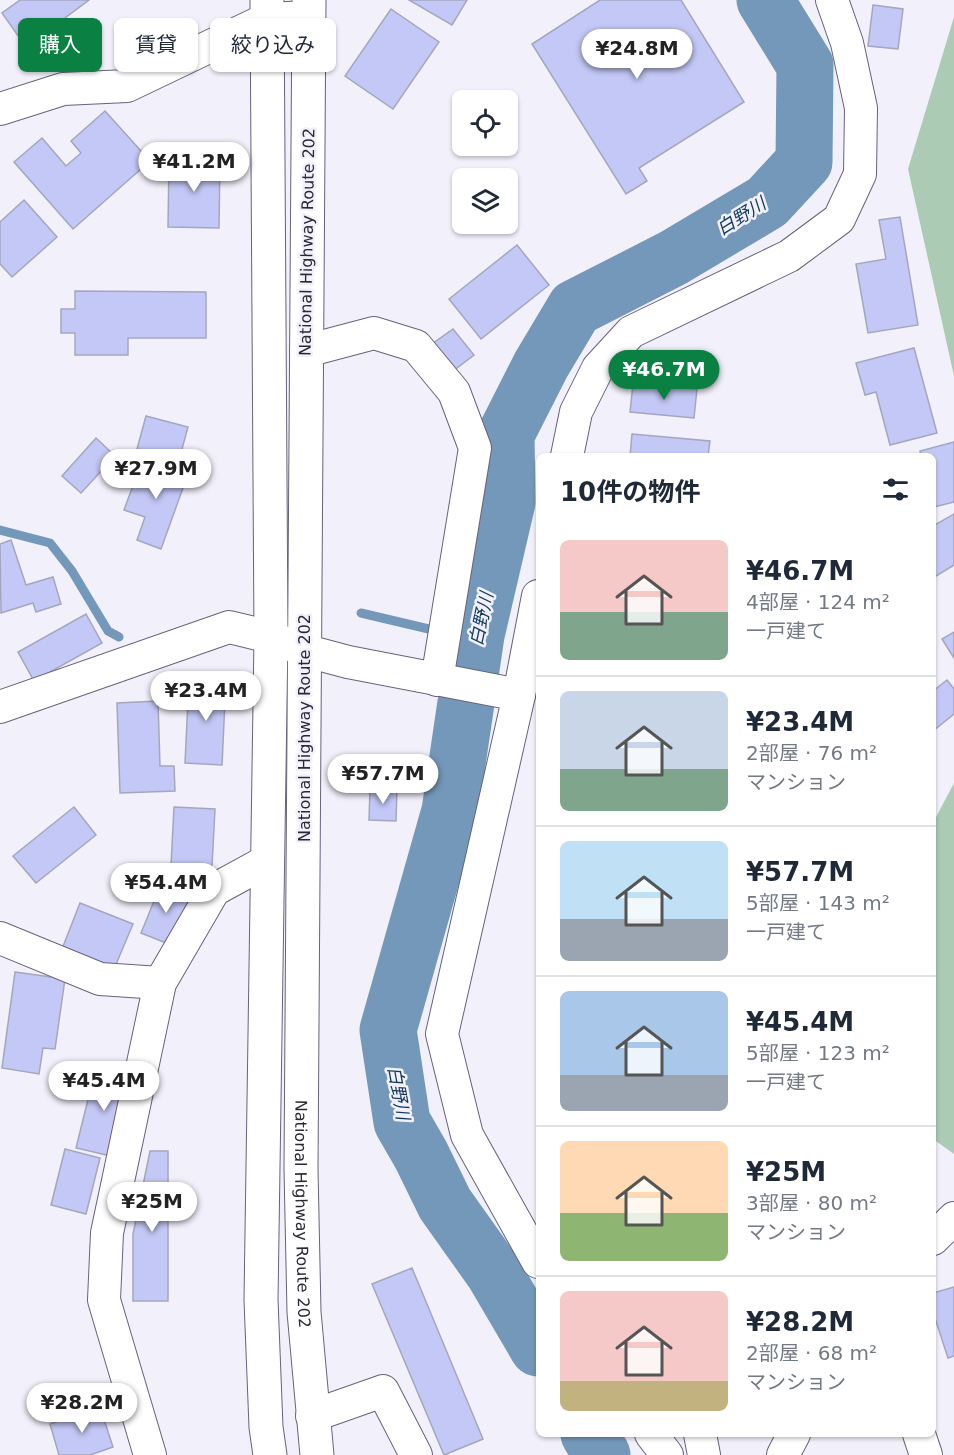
<!DOCTYPE html>
<html lang="ja">
<meta charset="utf-8">
<style>
body{margin:0;font-family:"DejaVu Sans","Noto Sans JP",sans-serif;background:#f2f2f3;color:#1f2937;height:100vh;display:flex;flex-direction:column;font-size:22px;white-space:nowrap}
*{box-sizing:border-box;margin:0}
p{font-size:20px;color:#747a83}
.icon{flex:none;width:33px;height:33px;fill:none;stroke:currentColor;stroke-width:2;stroke-linecap:round;stroke-linejoin:round}
.map{position:relative;flex:1;overflow:hidden}
.details{position:absolute;left:536px;top:453px;width:400px;height:984px;display:flex;flex-direction:column;background:#fff;border-radius:9px;box-shadow:0 2px 4px #0004}
.details>*{flex:none}
.hud{position:absolute;left:18px;top:18px;width:428px;height:54px;display:flex;gap:12px}
.buttons{position:absolute;left:452px;top:90px;display:grid;gap:12px}
.buttons a{display:grid;place-items:center;width:66px;height:66px;border-radius:9px;background:#fff;box-shadow:0 2px 4px #0004;font-size:30px}
.price{position:absolute;translate:-50% -51px;padding:0 14px;border-radius:21px;background:#fff;color:#222;font-size:20px;line-height:39px;filter:drop-shadow(0 2px 3px #0008)}
.price::after{content:'';position:absolute;left:50%;top:36px;width:18px;height:14px;margin-left:-9px;background:inherit;clip-path:polygon(0 0,100% 0,50% 100%)}
.price.current{background:#0b8043;color:#fff}
ul{padding:0;list-style:none}
li{display:flex;align-items:center;gap:18px;height:150px;padding:0 24px}
li+li{border-top:2px solid #e0e1e3}
li span{display:grid;place-items:center;flex:none;width:168px;height:120px;border-radius:9px;color:#555}
li>.icon{margin-inline-start:auto}
span .icon{width:72px;height:72px;fill:#fffc;stroke-width:1}
li b{font-size:26px}
h2{display:flex;justify-content:space-between;align-items:center;height:72px;padding:0 24px;font-size:26px}
.tag{padding:0 21px;border-radius:9px;background:#fff;box-shadow:0 2px 4px #0004;font-size:21px;line-height:54px}
.tag.current{background:#0b8043;color:#fff}
.map>svg:first-child{display:block}
.green{fill:#abcbb4}
.lines{fill:none;stroke-linecap:round;stroke-linejoin:round}
.stream{stroke:#7498ba;stroke-width:9}
.river{stroke:#7498ba;stroke-width:57}
.building{fill:#c4c8f6;stroke:#a4a6c0;stroke-width:1.5}
.minor-casing{stroke:#68627a;stroke-width:34}
.highway-casing{stroke:#68627a;stroke-width:35}
.minor{stroke:#fff;stroke-width:32}
.highway{stroke:#fff;stroke-width:33}
.labels{text-anchor:middle;dominant-baseline:central;stroke-width:5;stroke-linejoin:round;paint-order:stroke}
.street-label{font-size:16px;fill:#2a2832;stroke:#f2f0fb}
.water-label{font-size:18px;font-style:italic;fill:#113a5c;stroke:#f2f0fb}
</style>
<div class="map">
<svg width="954" height="1455" viewBox="0 0 954 1455">
<rect width="100%" height="100%" fill="#f2f0fb"/>
<g class="green">
<path d="M 954,17 L 954,376 L 908,169 Z"/>
<path d="M 954,783 L 954,1154 L 933,1139 L 933,823 Z"/>
</g>
<g class="lines">
<g class="stream">
<path d="M 0,530 L 50,543 L 72,571 L 108,631 L 119,637"/>
<path d="M 361,613 L 433,630 L 476,635"/>
</g>
<g class="river">
<path d="M 538,1348 L 494,1273 L 445,1204 L 421,1155 L 402,1122 L 388,1030 L 450,811 L 476,635 L 507,502 L 506,434 L 541,365 L 575,308 L 673,258 L 767,202 L 804,162 L 805,65 L 765,0"/>
<path d="M 589,1434 L 602,1455"/>
</g>
</g>
<g class="building">
<path d="M 20,0 L 89,0 L 26,47 L 2,13 Z"/>
<path d="M 409,0 L 467,0 L 452,25 Z"/>
<path d="M 600,0 L 681,0 L 744,102 L 639,168 L 647,181 L 626,194 L 532,44 Z"/>
<path d="M 873,5 L 903,9 L 898,49 L 868,46 Z"/>
<path d="M 391,9 L 439,42 L 393,109 L 345,76 Z"/>
<path d="M 105,111 L 150,161 L 73,229 L 14,162 L 42,138 L 66,166 L 81,153 L 71,141 Z"/>
<path d="M 169,159 L 220,159 L 219,228 L 168,227 Z"/>
<path d="M 24,200 L 57,237 L 12,277 L 0,264 L 0,222 Z"/>
<path d="M 900,217 L 918,325 L 868,333 L 856,264 L 886,259 L 879,220 Z"/>
<path d="M 517,245 L 549,285 L 481,339 L 449,299 Z"/>
<path d="M 75,291 L 206,292 L 206,338 L 128,338 L 128,355 L 75,355 L 75,333 L 61,333 L 61,309 L 75,309 Z"/>
<path d="M 453,329 L 474,355 L 453,371 L 432,344 Z"/>
<path d="M 914,348 L 937,433 L 890,445 L 876,392 L 865,395 L 856,363 Z"/>
<path d="M 633,384 L 697,389 L 694,418 L 630,412 Z"/>
<path d="M 146,416 L 188,427 L 179,460 L 137,449 Z"/>
<path d="M 632,434 L 710,441 L 708,456 L 630,456 Z"/>
<path d="M 96,438 L 115,456 L 81,493 L 62,476 Z"/>
<path d="M 954,442 L 954,502 L 934,507 L 933,456 L 921,456 L 920,451 Z"/>
<path d="M 143,458 L 188,474 L 161,549 L 137,540 L 145,517 L 124,510 Z"/>
<path d="M 954,514 L 954,565 L 933,578 L 933,526 Z"/>
<path d="M 11,540 L 26,585 L 53,577 L 61,604 L 36,612 L 33,603 L 1,613 L 0,544 Z"/>
<path d="M 86,614 L 102,643 L 34,681 L 18,652 Z"/>
<path d="M 954,632 L 954,658 L 942,639 Z"/>
<path d="M 189,679 L 226,680 L 222,765 L 185,763 Z"/>
<path d="M 947,680 L 954,689 L 954,714 L 933,731 L 933,691 Z"/>
<path d="M 158,701 L 160,766 L 174,766 L 175,791 L 120,793 L 117,703 Z"/>
<path d="M 370,789 L 397,790 L 396,821 L 369,820 Z"/>
<path d="M 74,807 L 96,835 L 36,883 L 13,856 Z"/>
<path d="M 174,807 L 215,809 L 212,866 L 171,865 Z"/>
<path d="M 161,884 L 191,895 L 171,945 L 141,933 Z"/>
<path d="M 80,903 L 133,924 L 114,969 L 62,949 Z"/>
<path d="M 15,972 L 65,979 L 55,1049 L 43,1048 L 39,1074 L 2,1068 Z"/>
<path d="M 96,1067 L 131,1075 L 111,1156 L 76,1148 Z"/>
<path d="M 65,1149 L 100,1158 L 86,1214 L 51,1205 Z"/>
<path d="M 150,1151 L 168,1151 L 168,1301 L 133,1301 L 133,1234 Z"/>
<path d="M 412,1268 L 483,1439 L 444,1455 L 372,1284 Z"/>
<path d="M 954,1287 L 954,1356 L 948,1358 L 933,1312 L 933,1293 Z"/>
<path d="M 100,1407 L 113,1447 L 90,1455 L 59,1455 L 50,1424 Z"/>
</g>
<g class="lines">
<defs>
<g id="minor">
<path d="M 0,109 L 63,89 L 127,86 L 267,19 L 309,17"/>
<path d="M 306,351 L 374,333 L 416,346 L 454,392 L 475,448 L 437,680"/>
<path d="M 567,456 L 576,412 L 598,368 L 631,332 L 789,256 L 839,219 L 860,174 L 861,108 L 847,43 L 832,0"/>
<path d="M 538,596 L 519,695 L 442,1034 L 467,1135 L 538,1262"/>
<path d="M 0,707 L 229,627 L 271,637 L 303,650 L 348,662 L 519,695"/>
<path d="M 0,938 L 100,979 L 160,983"/>
<path d="M 933,1239 L 954,1218"/>
<path d="M 312,1416 L 383,1391 L 416,1455"/>
<path d="M 651,1434 L 667,1455"/>
<path d="M 700,1434 L 704,1455"/>
<path d="M 919,1434 L 926,1455"/>
<path d="M 150,1455 L 104,1300 L 107,1233 L 160,983 L 214,890 L 267,861"/>
<path d="M 783,1455 L 794,1434"/>
</g>
<g id="highway">
<path d="M 267,0 L 271,637 L 261,1300 L 266,1427 L 270,1455"/>
<path id="s1" d="M 309,0 L 301,1169 L 304,1312 L 317,1455"/>
</g>
</defs>
<use href="#minor" class="minor-casing"/>
<use href="#highway" class="highway-casing"/>
<use href="#minor" class="minor"/>
<use href="#highway" class="highway"/>
</g>
<g class="labels">
<g class="street-label">
<text transform="translate(307 242) rotate(-89)">National Highway Route 202</text>
<text transform="translate(304 728) rotate(-90)">National Highway Route 202</text>
<text stroke="none"><textPath href="#s1" startOffset="1214">National Highway Route 202</textPath></text>
</g>
<g class="water-label">
<text transform="translate(741 216) rotate(-32)">白野川</text>
<text transform="translate(481 619) rotate(-78)">白野川</text>
<text transform="translate(399 1093) rotate(80)">白野川</text>
</g>
</g>
</svg>
<div class="buttons">
<a><svg class="icon" aria-label="locate" viewBox="0 0 24 24"><circle cx="12" cy="12" r="6"/><path d="M12 2v4M12 18v4M2 12h4M18 12h4"/></svg></a>
<a><svg class="icon" aria-label="layers" viewBox="0 0 24 24"><path d="M12 4l9 5-9 5-9-5zM3 14l9 5 9-5"/></svg></a>
</div>
<b class="price" style="left:637px;top:80px">¥24.8M</b>
<b class="price" style="left:194px;top:193px">¥41.2M</b>
<b class="price current" style="left:664px;top:401px">¥46.7M</b>
<b class="price" style="left:156px;top:500px">¥27.9M</b>
<b class="price" style="left:206px;top:722px">¥23.4M</b>
<b class="price" style="left:383px;top:805px">¥57.7M</b>
<b class="price" style="left:166px;top:914px">¥54.4M</b>
<b class="price" style="left:104px;top:1112px">¥45.4M</b>
<b class="price" style="left:152px;top:1233px">¥25M</b>
<b class="price" style="left:82px;top:1434px">¥28.2M</b>
<div class="hud">
<a class="tag current">購入</a>
<a class="tag">賃貸</a>
<a class="tag">絞り込み</a>
</div>
<section class="details">
<h2>10件の物件<svg class="icon" aria-label="filters" viewBox="0 0 24 24"><path d="M4 7h16M4 17h16"/><circle cx="9" cy="7" r="2"/><circle cx="15" cy="17" r="2"/></svg></h2>
<ul>
<li><span style="background:linear-gradient(#f6c9c9 60%,#7fa58c 0)"><svg class="icon" aria-label="home" viewBox="0 0 24 24"><path d="M3 11l9-7 9 7M6 9v11h12V9"/></svg></span><div><b>¥46.7M</b><p>4部屋 · 124 m²</p><p>一戸建て</p></div></li>
<li><span style="background:linear-gradient(#c9d6e8 65%,#7fa58c 0)"><svg class="icon" aria-label="home" viewBox="0 0 24 24"><path d="M3 11l9-7 9 7M6 9v11h12V9"/></svg></span><div><b>¥23.4M</b><p>2部屋 · 76 m²</p><p>マンション</p></div></li>
<li><span style="background:linear-gradient(#bfe0f5 65%,#9aa5b1 0)"><svg class="icon" aria-label="home" viewBox="0 0 24 24"><path d="M3 11l9-7 9 7M6 9v11h12V9"/></svg></span><div><b>¥57.7M</b><p>5部屋 · 143 m²</p><p>一戸建て</p></div></li>
<li><span style="background:linear-gradient(#a9c7e8 70%,#9aa5b1 0)"><svg class="icon" aria-label="home" viewBox="0 0 24 24"><path d="M3 11l9-7 9 7M6 9v11h12V9"/></svg></span><div><b>¥45.4M</b><p>5部屋 · 123 m²</p><p>一戸建て</p></div></li>
<li><span style="background:linear-gradient(#ffd9b3 60%,#8fb573 0)"><svg class="icon" aria-label="home" viewBox="0 0 24 24"><path d="M3 11l9-7 9 7M6 9v11h12V9"/></svg></span><div><b>¥25M</b><p>3部屋 · 80 m²</p><p>マンション</p></div></li>
<li><span style="background:linear-gradient(#f6c9c9 75%,#c2b280 0)"><svg class="icon" aria-label="home" viewBox="0 0 24 24"><path d="M3 11l9-7 9 7M6 9v11h12V9"/></svg></span><div><b>¥28.2M</b><p>2部屋 · 68 m²</p><p>マンション</p></div></li>
</ul>
</section>
</div>
